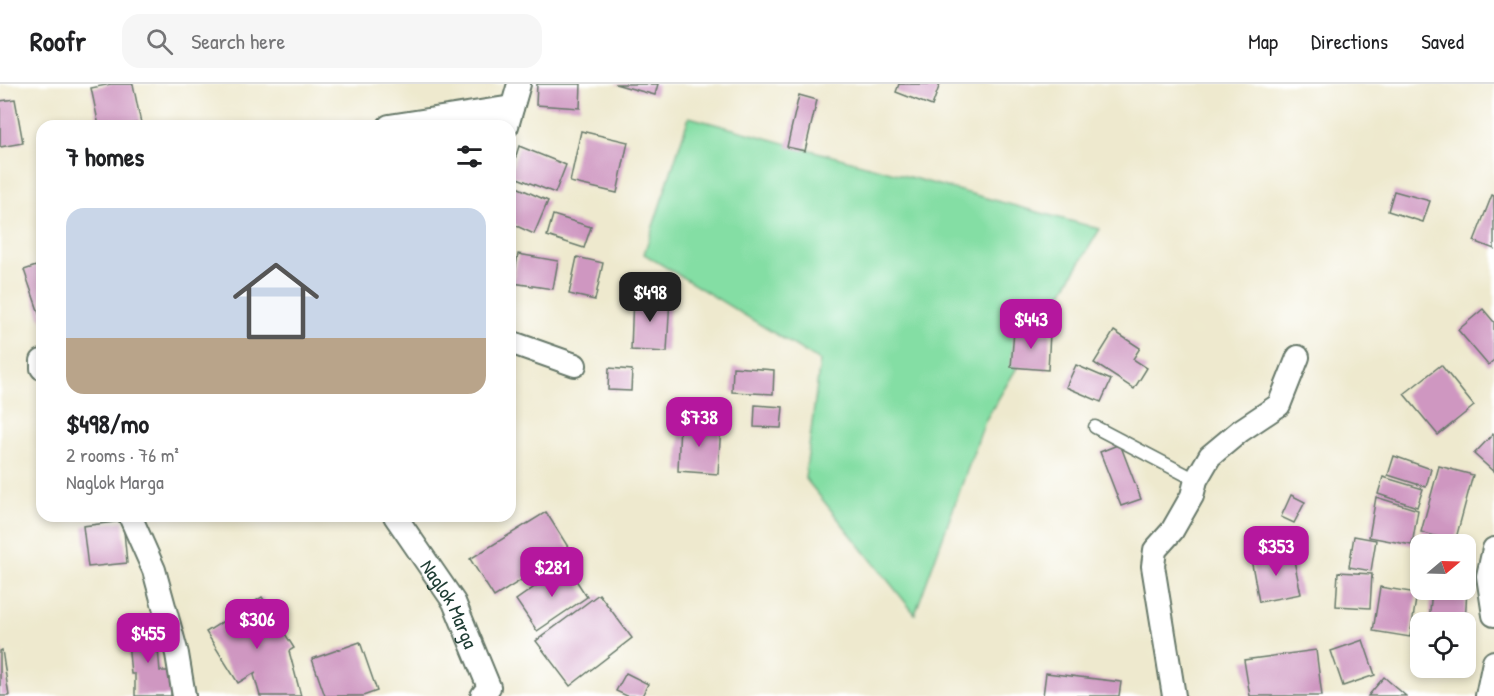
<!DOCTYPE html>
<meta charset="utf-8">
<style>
body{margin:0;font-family:"Patrick Hand",sans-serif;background:#f6f6f6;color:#202124;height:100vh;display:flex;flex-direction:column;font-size:22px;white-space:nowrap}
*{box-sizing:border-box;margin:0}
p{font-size:20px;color:#757577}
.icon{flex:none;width:33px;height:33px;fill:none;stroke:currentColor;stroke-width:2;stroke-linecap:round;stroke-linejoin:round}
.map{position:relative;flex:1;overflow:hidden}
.details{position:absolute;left:36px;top:36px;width:480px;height:402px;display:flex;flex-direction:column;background:#fff;border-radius:18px;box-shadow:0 3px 9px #0003}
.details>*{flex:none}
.needle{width:39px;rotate:71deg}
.controls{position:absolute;left:1410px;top:450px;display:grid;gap:12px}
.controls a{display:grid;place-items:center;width:66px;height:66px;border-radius:12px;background:#fff;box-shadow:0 3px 9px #0003;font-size:30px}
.price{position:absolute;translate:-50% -51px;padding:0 14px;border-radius:12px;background:#b5179e;color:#fff;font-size:20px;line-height:39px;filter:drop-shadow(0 2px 3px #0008)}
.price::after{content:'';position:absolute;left:50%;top:36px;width:18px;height:14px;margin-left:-9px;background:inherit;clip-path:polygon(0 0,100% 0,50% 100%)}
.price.current{background:#222;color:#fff}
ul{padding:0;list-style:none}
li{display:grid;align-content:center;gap:12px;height:318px;padding:0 30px}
li span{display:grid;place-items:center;height:186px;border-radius:18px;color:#555}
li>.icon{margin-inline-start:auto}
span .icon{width:108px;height:108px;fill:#fffc;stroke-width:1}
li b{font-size:26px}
h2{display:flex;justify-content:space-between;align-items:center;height:72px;padding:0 30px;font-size:26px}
header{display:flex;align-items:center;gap:36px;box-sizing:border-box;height:84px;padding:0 30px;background:#fff;border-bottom:2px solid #e0e0e0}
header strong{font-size:28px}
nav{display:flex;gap:33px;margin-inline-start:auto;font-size:21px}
.search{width:420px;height:54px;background:#f6f6f6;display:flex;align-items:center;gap:15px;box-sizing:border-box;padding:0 21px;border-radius:18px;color:#757577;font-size:22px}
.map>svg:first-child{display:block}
.green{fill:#84dea4;stroke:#528e6c;stroke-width:1.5}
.building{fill:#cf97c1}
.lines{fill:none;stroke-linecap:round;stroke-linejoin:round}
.lane-casing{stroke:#67796a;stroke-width:15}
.street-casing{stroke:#67796a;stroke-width:26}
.lane{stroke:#fff;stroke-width:12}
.street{stroke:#fff;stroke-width:22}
.labels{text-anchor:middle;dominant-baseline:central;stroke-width:5;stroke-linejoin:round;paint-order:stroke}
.street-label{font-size:20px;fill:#1f3d34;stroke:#fff}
</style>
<header>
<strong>Roofr</strong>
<div class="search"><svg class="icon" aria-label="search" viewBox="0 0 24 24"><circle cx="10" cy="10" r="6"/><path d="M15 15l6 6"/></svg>Search here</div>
<nav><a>Map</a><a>Directions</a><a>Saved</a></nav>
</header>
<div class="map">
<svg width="1494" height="612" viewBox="0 0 1494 612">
<rect width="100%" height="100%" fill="#fff"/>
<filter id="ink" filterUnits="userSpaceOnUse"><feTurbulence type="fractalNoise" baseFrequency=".0167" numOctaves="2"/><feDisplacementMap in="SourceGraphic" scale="12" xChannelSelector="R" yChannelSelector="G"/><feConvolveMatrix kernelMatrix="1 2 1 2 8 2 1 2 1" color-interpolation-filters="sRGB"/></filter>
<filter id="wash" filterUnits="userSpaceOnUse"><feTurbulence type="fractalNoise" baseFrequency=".008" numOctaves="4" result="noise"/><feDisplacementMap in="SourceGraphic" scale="24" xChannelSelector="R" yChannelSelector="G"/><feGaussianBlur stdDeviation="1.35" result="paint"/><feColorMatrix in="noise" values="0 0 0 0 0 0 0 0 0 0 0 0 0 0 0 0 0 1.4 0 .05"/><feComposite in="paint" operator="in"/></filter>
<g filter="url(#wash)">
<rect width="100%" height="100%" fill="#eee9ce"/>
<path class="green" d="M 689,33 L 1100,145 L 985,337 L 915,530 L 805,394 L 820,277 L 644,170 Z"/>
<g id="blocks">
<g class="building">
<path d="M 111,0 L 133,0 L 141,39 L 99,42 L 91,4 Z"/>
<path d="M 537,0 L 581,0 L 580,24 L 536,21 Z"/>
<path d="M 615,0 L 658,0 L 655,11 Z"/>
<path d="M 899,0 L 940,0 L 932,22 L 896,8 Z"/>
<path d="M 799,11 L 817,16 L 805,67 L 787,63 Z"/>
<path d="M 15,15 L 23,59 L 0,63 L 0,17 Z"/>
<path d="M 581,47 L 628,58 L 617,109 L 570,98 Z"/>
<path d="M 519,62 L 566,81 L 555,109 L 510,91 Z"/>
<path d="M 510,100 L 548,117 L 534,150 L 510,139 Z"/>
<path d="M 1394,107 L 1430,117 L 1423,138 L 1388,127 Z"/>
<path d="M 1492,111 L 1494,112 L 1494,165 L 1474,157 Z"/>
<path d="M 553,131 L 591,143 L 584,164 L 547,152 Z"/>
<path d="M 518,170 L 558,177 L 553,205 L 513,199 Z"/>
<path d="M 577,173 L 603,179 L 595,216 L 569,210 Z"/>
<path d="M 42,180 L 42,238 L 24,186 Z"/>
<path d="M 633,211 L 670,213 L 667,268 L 631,266 Z"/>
<path d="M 1483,225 L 1494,238 L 1494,276 L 1488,281 L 1458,246 Z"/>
<path d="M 1014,247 L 1050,249 L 1048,286 L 1011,283 Z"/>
<path d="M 1114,247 L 1140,264 L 1133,275 L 1147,284 L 1134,305 L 1094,279 Z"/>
<path d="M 1076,281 L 1111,296 L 1101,318 L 1066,303 Z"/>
<path d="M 1441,281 L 1474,322 L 1438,351 L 1404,310 Z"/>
<path d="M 733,283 L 774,286 L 773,310 L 732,308 Z"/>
<path d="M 609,284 L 632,286 L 631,307 L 608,306 Z"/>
<path d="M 755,321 L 783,323 L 781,344 L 754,343 Z"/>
<path d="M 680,338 L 721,340 L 718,390 L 678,387 Z"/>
<path d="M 1493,350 L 1494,351 L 1494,388 L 1474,370 Z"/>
<path d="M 1120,360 L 1141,415 L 1121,422 L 1100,368 Z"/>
<path d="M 1394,372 L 1431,385 L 1426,403 L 1388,391 Z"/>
<path d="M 1439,382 L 1473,391 L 1455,458 L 1421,448 Z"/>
<path d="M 1383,393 L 1423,405 L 1417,423 L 1378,410 Z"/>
<path d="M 1291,411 L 1305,418 L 1294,439 L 1281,433 Z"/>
<path d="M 1376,413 L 1418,426 L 1412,461 L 1369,453 Z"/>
<path d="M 546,428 L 570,466 L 494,513 L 470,475 Z"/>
<path d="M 123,437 L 127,479 L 88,483 L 83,442 Z"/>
<path d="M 1354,452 L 1376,456 L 1371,487 L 1349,483 Z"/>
<path d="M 1292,467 L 1301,510 L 1259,518 L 1251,475 Z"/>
<path d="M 566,481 L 587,513 L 537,547 L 516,516 Z"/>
<path d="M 1338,488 L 1372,490 L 1370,524 L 1336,522 Z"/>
<path d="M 1380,503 L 1417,509 L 1410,553 L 1373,547 Z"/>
<path d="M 1432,506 L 1467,506 L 1465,538 L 1429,538 Z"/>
<path d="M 599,510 L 632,554 L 570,602 L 536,557 Z"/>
<path d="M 262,513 L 294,564 L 289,567 L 301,612 L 260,612 L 254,591 L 256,588 L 238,599 L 206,548 Z"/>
<path d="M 156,544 L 160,587 L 171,587 L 171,612 L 135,612 L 135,590 L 131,590 L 127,547 Z"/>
<path d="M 1363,556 L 1375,591 L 1343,602 L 1331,567 Z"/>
<path d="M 360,558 L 377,607 L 363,612 L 325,612 L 312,575 Z"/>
<path d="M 2,566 L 9,612 L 0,612 L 0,567 Z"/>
<path d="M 1316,566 L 1322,612 L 1250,612 L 1244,576 Z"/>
<path d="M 626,589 L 648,600 L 642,612 L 627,612 L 616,607 Z"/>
<path d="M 1046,589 L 1121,598 L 1119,612 L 1043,612 Z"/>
<path d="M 1384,593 L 1406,612 L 1368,612 Z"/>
</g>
</g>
</g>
<g filter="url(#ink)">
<use href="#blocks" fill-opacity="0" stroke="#67796a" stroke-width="1.5"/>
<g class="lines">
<defs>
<path id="lane" d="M 1095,343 L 1196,396"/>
<g id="street">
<path d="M 389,42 L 512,23"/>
<path d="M 507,42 L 519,0"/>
<path d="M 510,258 L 575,281"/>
<path d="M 42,277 L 42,284"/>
<path d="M 130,432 L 154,486 L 177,570 L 184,612"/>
<path id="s1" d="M 395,432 L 454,518 L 489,603 L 482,612"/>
<path d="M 1494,465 L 1488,492 L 1494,531"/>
<path d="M 1174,612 L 1153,482 L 1155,466 L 1172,447 L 1192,412 L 1196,396 L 1210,372 L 1240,347 L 1279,321 L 1298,273"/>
<path d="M 1487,612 L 1494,578"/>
</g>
</defs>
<use href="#lane" class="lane-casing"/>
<use href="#street" class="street-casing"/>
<use href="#lane" class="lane"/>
<use href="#street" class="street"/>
</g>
</g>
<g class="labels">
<g class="street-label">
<text stroke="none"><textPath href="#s1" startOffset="104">Naglok Marga</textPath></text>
</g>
</g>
</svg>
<div class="controls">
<a><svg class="needle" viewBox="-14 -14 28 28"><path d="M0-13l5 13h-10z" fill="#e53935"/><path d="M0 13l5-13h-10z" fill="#757577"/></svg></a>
<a><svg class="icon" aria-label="locate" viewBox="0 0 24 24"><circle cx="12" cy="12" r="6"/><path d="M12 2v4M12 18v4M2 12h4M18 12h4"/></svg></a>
</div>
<b class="price current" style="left:650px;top:239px">$498</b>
<b class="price" style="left:1031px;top:266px">$443</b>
<b class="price" style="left:699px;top:364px">$738</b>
<b class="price" style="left:1276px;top:493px">$353</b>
<b class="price" style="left:552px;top:514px">$281</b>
<b class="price" style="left:257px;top:566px">$306</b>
<b class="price" style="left:148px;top:580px">$455</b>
<section class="details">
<h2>7 homes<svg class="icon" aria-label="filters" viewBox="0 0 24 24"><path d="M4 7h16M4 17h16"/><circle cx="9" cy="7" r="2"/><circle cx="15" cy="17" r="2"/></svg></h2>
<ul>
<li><span style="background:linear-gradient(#c9d6e8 70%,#b9a48a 0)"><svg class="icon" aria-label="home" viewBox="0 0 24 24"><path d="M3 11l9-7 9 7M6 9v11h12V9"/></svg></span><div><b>$498/mo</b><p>2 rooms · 76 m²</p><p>Naglok Marga</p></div></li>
</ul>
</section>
</div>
